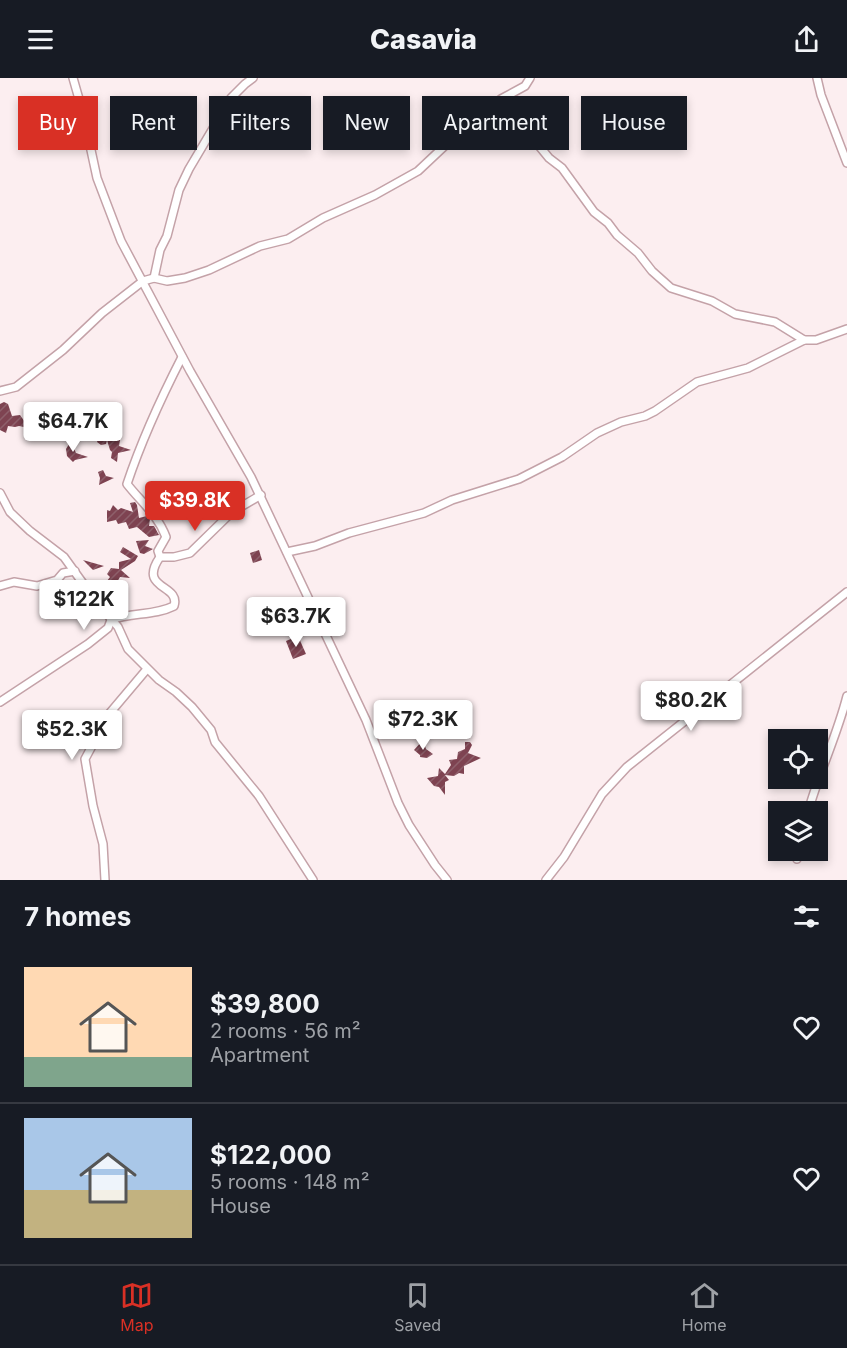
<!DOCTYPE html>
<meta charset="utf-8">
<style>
body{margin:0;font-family:Inter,sans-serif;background:#242831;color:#f1f3f6;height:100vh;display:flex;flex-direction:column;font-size:22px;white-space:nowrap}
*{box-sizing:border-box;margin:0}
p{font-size:20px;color:#9ea1a6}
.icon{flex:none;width:33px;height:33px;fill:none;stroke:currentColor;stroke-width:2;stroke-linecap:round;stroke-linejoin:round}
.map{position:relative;height:802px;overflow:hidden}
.side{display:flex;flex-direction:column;background:#171b24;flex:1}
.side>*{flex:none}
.hud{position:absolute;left:18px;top:18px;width:812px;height:54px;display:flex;gap:12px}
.fabs{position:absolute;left:768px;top:651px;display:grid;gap:12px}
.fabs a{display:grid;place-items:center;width:60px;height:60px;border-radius:0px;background:#171b24;box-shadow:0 3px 9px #0003;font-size:30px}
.price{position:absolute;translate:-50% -51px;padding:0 14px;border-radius:6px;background:#fff;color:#222;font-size:20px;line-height:39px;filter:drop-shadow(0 2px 3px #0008)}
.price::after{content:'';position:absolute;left:50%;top:36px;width:18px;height:14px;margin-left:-9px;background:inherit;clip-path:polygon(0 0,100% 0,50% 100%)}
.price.current{background:#d93025;color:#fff}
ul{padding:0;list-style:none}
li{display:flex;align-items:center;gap:18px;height:150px;padding:0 24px}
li+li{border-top:2px solid #363941}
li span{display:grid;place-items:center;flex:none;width:168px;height:120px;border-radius:0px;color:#555}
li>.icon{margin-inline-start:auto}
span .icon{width:72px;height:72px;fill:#fffc;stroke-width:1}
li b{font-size:26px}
h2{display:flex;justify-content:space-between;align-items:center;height:72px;padding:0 24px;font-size:26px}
.chip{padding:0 21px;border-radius:0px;background:#171b24;box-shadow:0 3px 9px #0003;font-size:21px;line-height:54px}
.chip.current{background:#d93025;color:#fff}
header{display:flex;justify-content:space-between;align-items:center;height:78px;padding:0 24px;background:#171b24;font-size:27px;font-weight:800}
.tabs{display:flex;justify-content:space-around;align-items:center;height:84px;border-top:2px solid #363941;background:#171b24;font-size:16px;color:#9ea1a6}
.tabs a{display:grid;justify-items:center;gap:3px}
.tabs .current{color:#d93025}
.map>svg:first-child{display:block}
.building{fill:url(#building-hatch)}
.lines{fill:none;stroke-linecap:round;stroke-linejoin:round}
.minor-casing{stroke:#c4a2a8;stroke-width:10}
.minor{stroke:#fff;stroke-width:7}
</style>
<header><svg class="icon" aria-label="menu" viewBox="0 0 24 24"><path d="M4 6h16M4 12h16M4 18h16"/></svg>Casavia<svg class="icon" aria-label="share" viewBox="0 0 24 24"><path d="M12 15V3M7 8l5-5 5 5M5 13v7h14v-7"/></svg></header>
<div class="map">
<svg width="847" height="802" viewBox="0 0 847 802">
<defs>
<pattern id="building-hatch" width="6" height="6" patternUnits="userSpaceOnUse" patternTransform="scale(1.5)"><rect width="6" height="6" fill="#7e4351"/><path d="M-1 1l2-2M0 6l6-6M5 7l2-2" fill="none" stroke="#8e606b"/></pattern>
</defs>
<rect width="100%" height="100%" fill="#fceef0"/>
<g class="building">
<path d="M 4,324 L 8,326 L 12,338 L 20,337 L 29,350 L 19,348 L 15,349 L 8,348 L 6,355 L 0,352 L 0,326 Z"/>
<path d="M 114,341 L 107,361 L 117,361 L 120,362 L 119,368 L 131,372 L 118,375 L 117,384 L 111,380 L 112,374 L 110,372 L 107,362 L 106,366 L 101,367 L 97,364 L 99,358 Z"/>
<path d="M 71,363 L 76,375 L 88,379 L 75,382 L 73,384 L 67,378 L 66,371 Z"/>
<path d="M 103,392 L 106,398 L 114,400 L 99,407 L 100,400 L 98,394 Z"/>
<path d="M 135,424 L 137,427 L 139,440 L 147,438 L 150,441 L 149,448 L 154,448 L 159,457 L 149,459 L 137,449 L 129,451 L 126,444 L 118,446 L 116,442 L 107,444 L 107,432 L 110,433 L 113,427 L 118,432 L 121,430 L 133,434 L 130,425 Z"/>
<path d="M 149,462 L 145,468 L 153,471 L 144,476 L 140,475 L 136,463 Z"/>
<path d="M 123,469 L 138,478 L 135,483 L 121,492 L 130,500 L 120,499 L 116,506 L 113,502 L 107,503 L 110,499 L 107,496 L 111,490 L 119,491 L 119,484 L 131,481 L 120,474 Z"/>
<path d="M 259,472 L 262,482 L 253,485 L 250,475 Z"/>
<path d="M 83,482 L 104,488 L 93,492 Z"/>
<path d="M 286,533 L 290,543 L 281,547 L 277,536 Z"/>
<path d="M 298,558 L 306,576 L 293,581 L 286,563 Z"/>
<path d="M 452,638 L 453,653 L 462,654 L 462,660 L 453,656 L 450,659 L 445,657 L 441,660 L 435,650 L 444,652 L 444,644 L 447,644 Z"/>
<path d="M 423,662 L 426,671 L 433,676 L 427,680 L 420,679 L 420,677 L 414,672 Z"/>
<path d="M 465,664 L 470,664 L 472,667 L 468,675 L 481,680 L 464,688 L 464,696 L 459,695 L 454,698 L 445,697 L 449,702 L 445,704 L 445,717 L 439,709 L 434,708 L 427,700 L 438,698 L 439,690 L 445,696 L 451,687 L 449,682 L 457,681 L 458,674 L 465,671 Z"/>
</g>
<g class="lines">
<defs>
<g id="minor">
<path d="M 73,0 L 83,35 L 97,100 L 121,163 L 190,293 L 251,399 L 366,642 L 398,725 L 409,747 L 435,787 L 447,802"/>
<path d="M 817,0 L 821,17 L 847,85"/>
<path d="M 496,25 L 531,58 L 549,80 L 562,90 L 594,134 L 608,145 L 617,157 L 638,175 L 652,193 L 671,210 L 712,223 L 735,236 L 775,244 L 804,262"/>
<path d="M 154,200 L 160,172 L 167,158 L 179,112 L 189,91 L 231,20 L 245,6 L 253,0"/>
<path d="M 0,313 L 16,309 L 63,272 L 102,235 L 143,203 L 154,200 L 167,203 L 185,200 L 209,192 L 260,168 L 288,161 L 323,140 L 375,117 L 418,93 L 468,46 L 501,21 L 525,8 L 530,0"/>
<path d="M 0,415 L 10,434 L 30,453 L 64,479 L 95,522 L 118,549 L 128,571 L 159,602 L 176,614 L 192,629 L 211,652 L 215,664 L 259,718 L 313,802"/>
<path d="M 287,474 L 315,468 L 349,455 L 424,435 L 452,422 L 519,401 L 562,379 L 597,355 L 621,344 L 645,338 L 655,333 L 697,304 L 748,290 L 804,262 L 816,262 L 847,251"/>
<path d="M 160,479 L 158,473 L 166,459 C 158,437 141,424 127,406 C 142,361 161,320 182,279"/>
<path d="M 0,508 L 14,504 L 37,508 L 57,502 L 63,495 L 75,493"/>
<path d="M 0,624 L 88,566 L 108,550 L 111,542 C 132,534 154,538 174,528 C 181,506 137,512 160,479 L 174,479 L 190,475 L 232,434 L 261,417"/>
<path d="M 808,734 C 819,694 837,658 847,618"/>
<path d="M 797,781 L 799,772"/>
<path d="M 105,802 L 103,766 L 93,728 L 85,681 L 109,636 L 147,591"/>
<path d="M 546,802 L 564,779 L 602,716 L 627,689 L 847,514"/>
</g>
</defs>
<use href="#minor" class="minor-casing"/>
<use href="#minor" class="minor"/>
</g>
</svg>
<div class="fabs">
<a><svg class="icon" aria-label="locate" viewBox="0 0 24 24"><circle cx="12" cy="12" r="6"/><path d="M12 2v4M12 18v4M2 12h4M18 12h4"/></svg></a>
<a><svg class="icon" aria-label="layers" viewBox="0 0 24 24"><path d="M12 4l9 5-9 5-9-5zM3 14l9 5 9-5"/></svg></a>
</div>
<b class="price" style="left:73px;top:375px">$64.7K</b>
<b class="price current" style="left:195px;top:454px">$39.8K</b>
<b class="price" style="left:84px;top:553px">$122K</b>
<b class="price" style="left:296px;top:570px">$63.7K</b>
<b class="price" style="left:691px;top:654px">$80.2K</b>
<b class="price" style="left:423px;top:673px">$72.3K</b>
<b class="price" style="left:72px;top:683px">$52.3K</b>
<div class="hud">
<a class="chip current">Buy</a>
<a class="chip">Rent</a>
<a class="chip">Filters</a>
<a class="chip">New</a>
<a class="chip">Apartment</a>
<a class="chip">House</a>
</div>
</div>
<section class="side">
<h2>7 homes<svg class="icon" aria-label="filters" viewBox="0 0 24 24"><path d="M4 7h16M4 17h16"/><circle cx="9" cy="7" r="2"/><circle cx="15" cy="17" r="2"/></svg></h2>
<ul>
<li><span style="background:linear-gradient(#ffd9b3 75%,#7fa58c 0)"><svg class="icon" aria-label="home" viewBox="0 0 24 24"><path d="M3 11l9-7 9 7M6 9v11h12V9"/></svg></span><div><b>$39,800</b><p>2 rooms · 56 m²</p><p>Apartment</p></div><svg class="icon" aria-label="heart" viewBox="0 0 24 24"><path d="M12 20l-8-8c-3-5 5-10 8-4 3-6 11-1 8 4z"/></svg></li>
<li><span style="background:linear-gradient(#a9c7e8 60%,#c2b280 0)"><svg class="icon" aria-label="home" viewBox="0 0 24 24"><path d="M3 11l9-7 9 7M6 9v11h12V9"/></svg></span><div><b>$122,000</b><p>5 rooms · 148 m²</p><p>House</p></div><svg class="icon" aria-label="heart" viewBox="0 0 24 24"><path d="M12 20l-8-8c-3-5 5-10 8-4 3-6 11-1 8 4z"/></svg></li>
</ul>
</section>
<nav class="tabs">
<a class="current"><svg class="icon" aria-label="map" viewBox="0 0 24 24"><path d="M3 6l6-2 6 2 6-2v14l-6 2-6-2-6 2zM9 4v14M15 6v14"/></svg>Map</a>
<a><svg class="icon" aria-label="saved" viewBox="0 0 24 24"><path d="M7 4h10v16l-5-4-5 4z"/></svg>Saved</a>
<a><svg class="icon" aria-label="home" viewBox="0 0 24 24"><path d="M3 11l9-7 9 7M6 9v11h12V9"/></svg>Home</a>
</nav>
